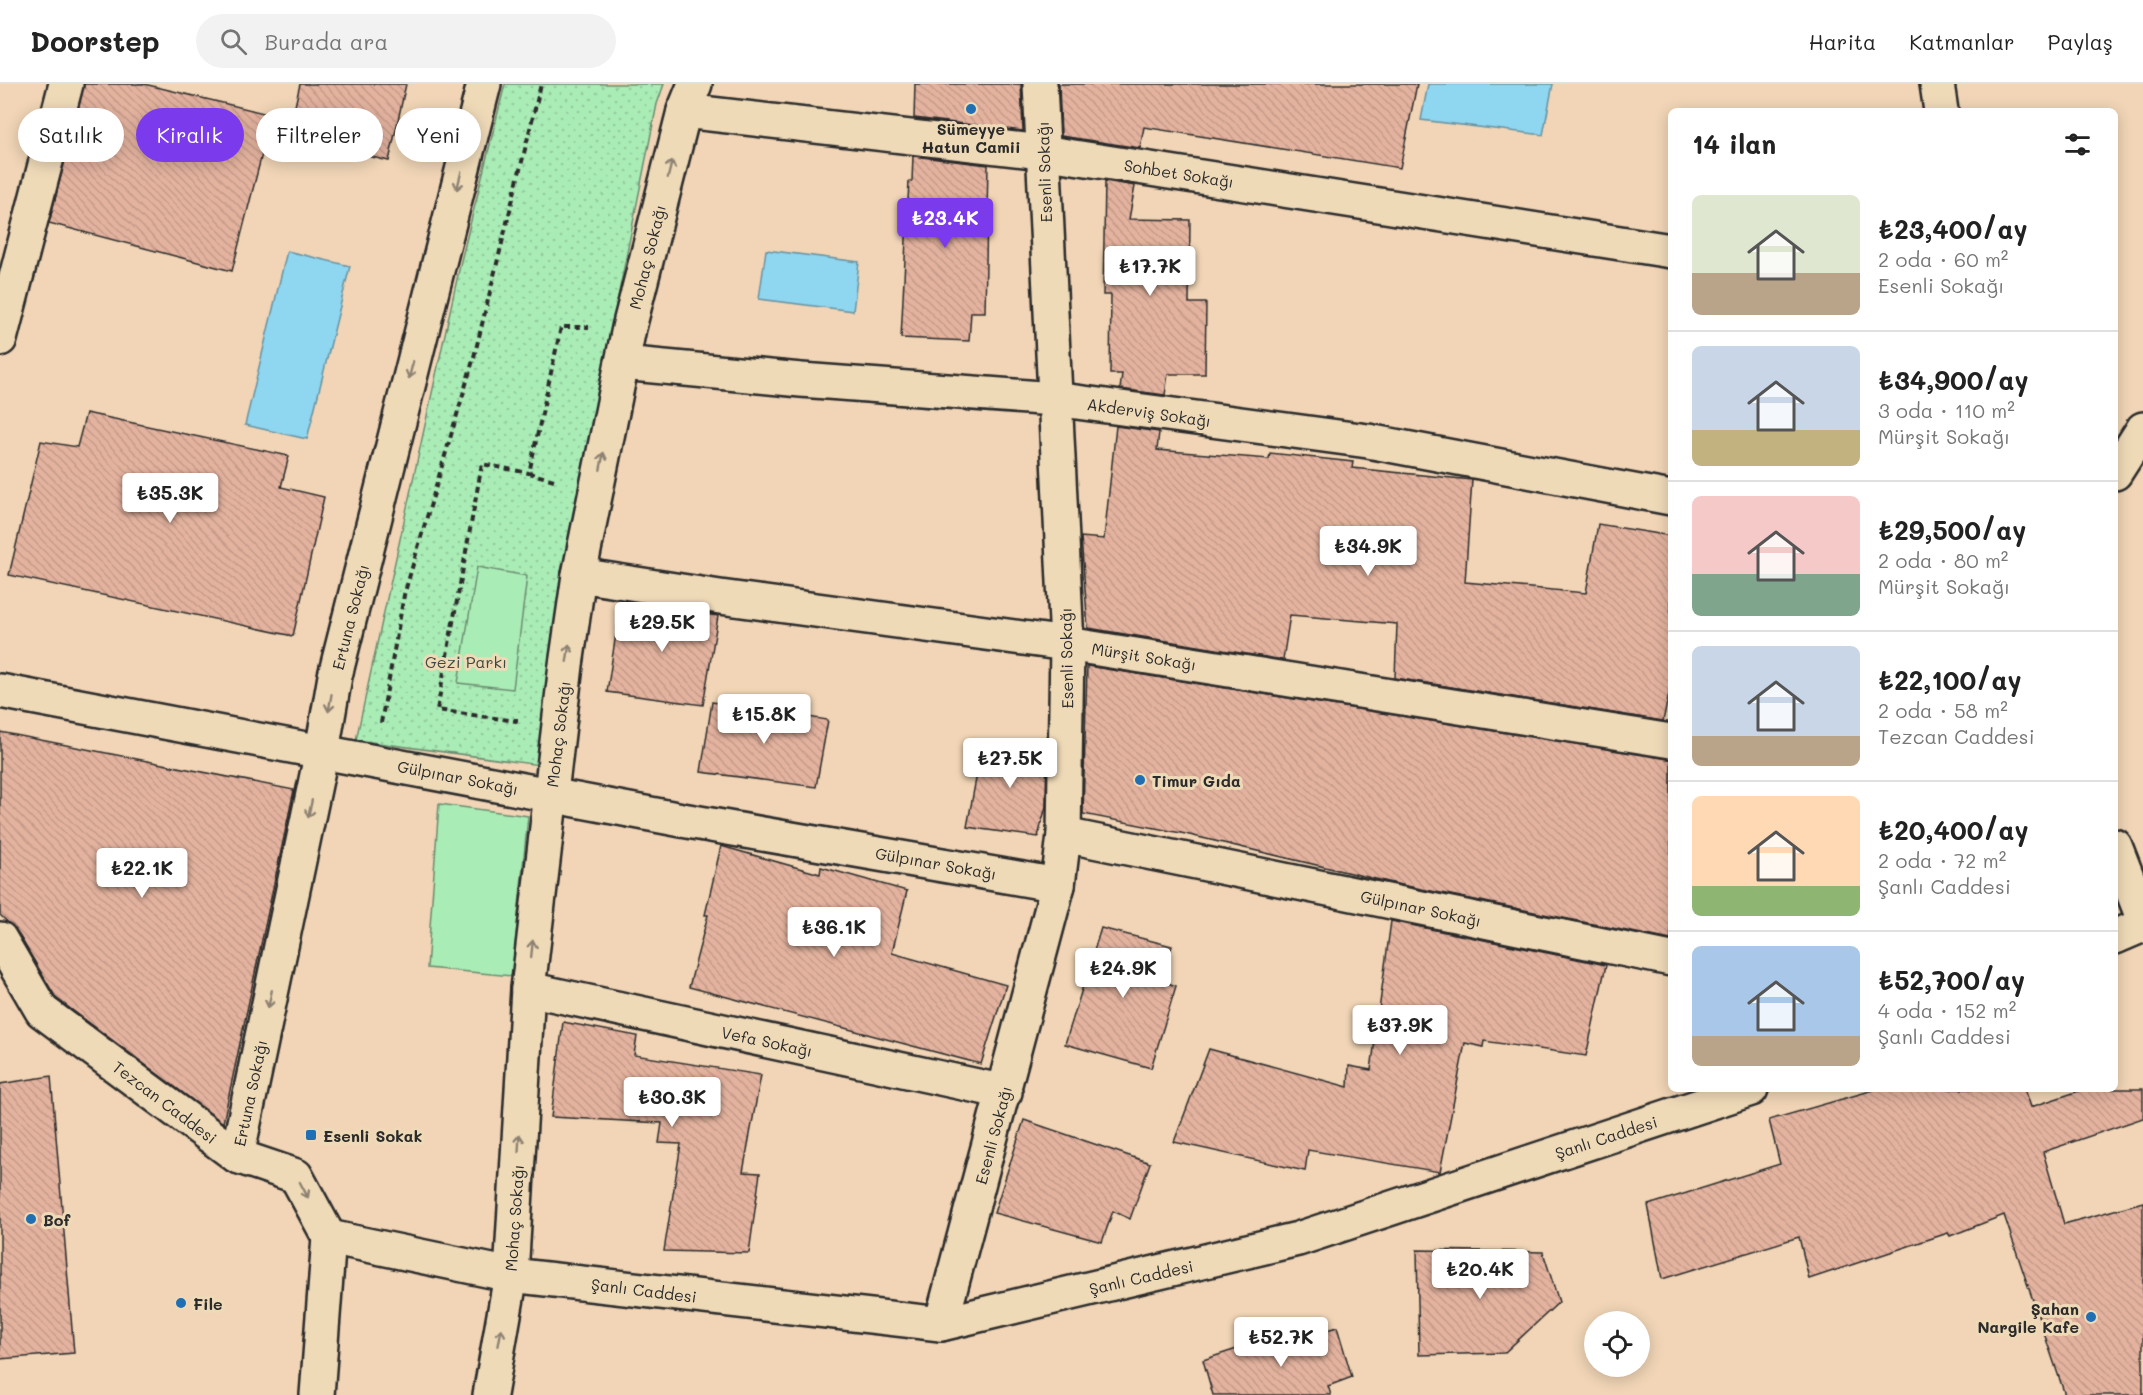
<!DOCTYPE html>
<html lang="tr">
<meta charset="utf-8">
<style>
body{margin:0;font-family:Mali,sans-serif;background:#f2f2f2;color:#222;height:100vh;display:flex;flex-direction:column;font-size:22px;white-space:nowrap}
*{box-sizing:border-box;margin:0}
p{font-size:20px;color:#767676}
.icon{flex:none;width:33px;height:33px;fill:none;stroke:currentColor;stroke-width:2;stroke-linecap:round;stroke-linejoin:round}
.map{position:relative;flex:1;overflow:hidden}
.sheet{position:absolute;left:1668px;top:24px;width:450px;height:984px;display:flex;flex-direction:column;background:#fff;border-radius:9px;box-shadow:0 3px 15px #0003}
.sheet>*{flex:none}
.banner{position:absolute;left:18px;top:24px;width:570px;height:54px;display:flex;gap:12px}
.controls{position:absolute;left:1584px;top:1227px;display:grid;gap:12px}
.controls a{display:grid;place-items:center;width:66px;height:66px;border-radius:50%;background:#fff;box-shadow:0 3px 15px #0003;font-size:30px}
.price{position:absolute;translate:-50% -51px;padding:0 14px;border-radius:6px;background:#fff;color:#222;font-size:20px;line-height:39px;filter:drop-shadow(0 2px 3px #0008)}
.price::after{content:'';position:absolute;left:50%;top:36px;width:18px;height:14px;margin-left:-9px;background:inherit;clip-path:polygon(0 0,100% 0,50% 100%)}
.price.current{background:#7c3aed;color:#fff}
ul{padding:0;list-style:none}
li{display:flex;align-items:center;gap:18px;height:150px;padding:0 24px}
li+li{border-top:2px solid #e0e0e0}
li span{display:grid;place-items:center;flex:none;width:168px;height:120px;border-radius:9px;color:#555}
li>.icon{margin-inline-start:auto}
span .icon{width:72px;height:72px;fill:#fffc;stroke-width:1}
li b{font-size:26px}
h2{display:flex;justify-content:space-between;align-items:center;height:72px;padding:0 24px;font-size:26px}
.chip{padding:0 21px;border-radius:27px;background:#fff;box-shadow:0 3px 15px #0003;font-size:21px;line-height:54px}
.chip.current{background:#7c3aed;color:#fff}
header{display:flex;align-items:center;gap:36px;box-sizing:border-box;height:84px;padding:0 30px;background:#fff;border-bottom:2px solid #e0e0e0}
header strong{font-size:28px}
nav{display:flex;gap:33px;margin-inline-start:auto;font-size:21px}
.search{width:420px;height:54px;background:#f2f2f2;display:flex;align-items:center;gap:15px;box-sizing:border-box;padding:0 21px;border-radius:33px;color:#767676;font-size:22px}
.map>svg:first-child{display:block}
.grass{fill:url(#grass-dots);stroke:#6a8c70;stroke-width:1.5}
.pitch{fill:#aaecb6;stroke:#6a8c70;stroke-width:1.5}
.water{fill:#8fd6f0;stroke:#6792a1;stroke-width:1.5}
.building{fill:url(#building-back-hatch);stroke:#2b2b2b;stroke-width:1.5}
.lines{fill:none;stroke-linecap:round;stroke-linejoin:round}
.minor-casing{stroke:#2b2b2b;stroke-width:38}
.path{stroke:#2b2b2b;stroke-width:4;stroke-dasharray:6 4.5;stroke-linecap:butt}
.minor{stroke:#efdab8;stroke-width:33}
.oneway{stroke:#8d8272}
.poi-dot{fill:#1f6fb2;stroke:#efdab8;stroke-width:2}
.labels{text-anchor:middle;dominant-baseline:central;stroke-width:6;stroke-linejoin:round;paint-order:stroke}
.poi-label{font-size:16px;font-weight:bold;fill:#2b2b2b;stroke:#efdab8;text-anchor:start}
.street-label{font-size:16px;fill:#2b2b2b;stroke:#efdab8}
.park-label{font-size:16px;fill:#3e4840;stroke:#efdab8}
</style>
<header>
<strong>Doorstep</strong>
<div class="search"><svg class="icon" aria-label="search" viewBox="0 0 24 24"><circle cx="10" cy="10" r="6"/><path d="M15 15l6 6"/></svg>Burada ara</div>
<nav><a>Harita</a><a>Katmanlar</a><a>Paylaş</a></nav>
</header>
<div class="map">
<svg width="2143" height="1311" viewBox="0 0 2143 1311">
<defs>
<pattern id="grass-dots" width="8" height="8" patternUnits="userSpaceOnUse" patternTransform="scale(1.5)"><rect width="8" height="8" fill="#aaecb6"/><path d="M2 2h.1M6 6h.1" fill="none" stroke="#92cb9d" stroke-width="1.8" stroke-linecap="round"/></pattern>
<pattern id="building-back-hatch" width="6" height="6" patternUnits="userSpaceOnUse" patternTransform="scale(1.5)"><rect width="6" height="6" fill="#e4b39f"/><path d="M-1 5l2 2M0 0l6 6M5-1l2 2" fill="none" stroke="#c49a89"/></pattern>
</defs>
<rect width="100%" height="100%" fill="#f1d5b6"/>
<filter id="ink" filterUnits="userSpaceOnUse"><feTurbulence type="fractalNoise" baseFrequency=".0167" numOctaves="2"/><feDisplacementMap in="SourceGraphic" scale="12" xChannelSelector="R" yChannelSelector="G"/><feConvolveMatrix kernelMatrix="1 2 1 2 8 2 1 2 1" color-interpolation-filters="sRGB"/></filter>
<g filter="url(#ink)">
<path class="grass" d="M 505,0 L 664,0 L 657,20 L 613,238 L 540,681 L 356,656 L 461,177 Z"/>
<g class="pitch">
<path d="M 477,483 L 527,492 L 513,605 L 458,599 Z"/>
<path d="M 439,720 L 528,732 L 512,892 L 427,884 Z"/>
</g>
<g class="water">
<path d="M 1428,0 L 1553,0 L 1543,51 L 1421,36 Z"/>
<path d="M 766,166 L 859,178 L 853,227 L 759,215 Z"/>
<path d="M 287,167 L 350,182 L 307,355 L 245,341 Z"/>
</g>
<g class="building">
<path d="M 84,0 L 144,0 L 272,31 L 232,187 L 49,139 Z"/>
<path d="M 300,0 L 406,0 L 389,77 L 288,53 Z"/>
<path d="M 915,0 L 1021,0 L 1023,47 L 914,34 Z"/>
<path d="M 1059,0 L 1417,0 L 1400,84 L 1144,43 L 1140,64 L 1061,52 Z"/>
<path d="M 913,72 L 988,81 L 985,228 L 971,228 L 969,257 L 901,254 L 909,97 L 912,97 Z"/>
<path d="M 1105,97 L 1135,102 L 1129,135 L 1190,136 L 1189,219 L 1206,219 L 1205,290 L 1168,290 L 1165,311 L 1120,305 L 1122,290 L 1110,290 L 1111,211 L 1103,211 Z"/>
<path d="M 86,329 L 289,372 L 281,403 L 324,413 L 293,552 L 9,491 L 41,357 L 77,363 Z"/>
<path d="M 1116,342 L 1159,348 L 1157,366 L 1269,375 L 1270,369 L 1353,378 L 1352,384 L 1472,396 L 1465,498 L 1586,509 L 1598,440 L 1671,452 L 1671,601 L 1663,637 L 1395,594 L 1397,540 L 1290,531 L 1283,576 L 1088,544 L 1081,453 L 1104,455 Z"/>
<path d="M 621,517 L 718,532 L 703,621 L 607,608 Z"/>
<path d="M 1087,582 L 1671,675 L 1671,856 L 1397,800 L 1181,749 L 1083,730 Z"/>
<path d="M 712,618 L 828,636 L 816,703 L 701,688 Z"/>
<path d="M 0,648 L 294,706 L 223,1039 L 56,914 L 16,846 L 0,831 Z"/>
<path d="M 983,657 L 1047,664 L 1046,722 L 1038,753 L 967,743 Z"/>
<path d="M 721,762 L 820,790 L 821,783 L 907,807 L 892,869 L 1006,901 L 981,980 L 689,903 L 708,831 L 705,831 Z"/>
<path d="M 1391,837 L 1606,881 L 1586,972 L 1484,957 L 1483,963 L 1465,959 L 1440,1088 L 1308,1066 L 1305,1087 L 1174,1058 L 1209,965 L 1348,1003 L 1349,982 L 1371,986 Z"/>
<path d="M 1101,844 L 1172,862 L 1162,897 L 1176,902 L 1151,984 L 1065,960 Z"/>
<path d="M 563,938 L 637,952 L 634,971 L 761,991 L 743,1088 L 760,1089 L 749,1169 L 664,1167 L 681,1060 L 659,1059 L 662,1039 L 551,1033 Z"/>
<path d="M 51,992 L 74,1269 L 0,1275 L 0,1000 Z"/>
<path d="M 1877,1005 L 2025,1005 L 2031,1023 L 2085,1005 L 2143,1005 L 2143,1034 L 2043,1068 L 2064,1140 L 2143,1118 L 2143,1311 L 2065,1311 L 2004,1131 L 1950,1152 L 1948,1149 L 1809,1195 L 1799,1153 L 1662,1195 L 1648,1121 L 1780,1080 L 1769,1036 Z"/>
<path d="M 1024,1036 L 1150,1079 L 1130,1135 L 1113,1127 L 1102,1158 L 994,1129 Z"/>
<path d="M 1417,1166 L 1543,1168 L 1559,1218 L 1504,1269 L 1419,1271 Z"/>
<path d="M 1337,1243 L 1352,1293 L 1328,1302 L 1331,1311 L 1213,1311 L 1203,1276 L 1252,1260 L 1255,1268 Z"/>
</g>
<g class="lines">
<defs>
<g id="minor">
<path d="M 1937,0 L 1941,27"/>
<path d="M 684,27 L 1042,68 L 1671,167"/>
<path d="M 0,255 L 66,0"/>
<path d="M 622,279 L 801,296 L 1054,315 L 1368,357 L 1671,414"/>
<path d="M 2115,389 L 2143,345"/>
<path d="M 579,491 L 720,513 L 1067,560 L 1671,657"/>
<path d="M 0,607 L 682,736 L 1058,801"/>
<path d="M 1064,751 L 1671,875"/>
<path d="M 2115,762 L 2143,834"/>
<path d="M 2115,853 L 2143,841"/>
<path d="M 0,855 L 42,927 L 237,1072 L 296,1092 L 329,1153 L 317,1311"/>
<path d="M 528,905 L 1005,1008"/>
<path d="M 237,1072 L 322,667 L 335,592 L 484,0"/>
<path d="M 329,1153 L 511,1191 L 941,1240 L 1298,1155 L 1751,1005"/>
<path d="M 941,1240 L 1058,801 L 1064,751 L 1067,560 L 1040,0"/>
<path d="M 490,1311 L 511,1191 L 528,905 L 566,581 L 579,491 L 629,244 L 684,27 L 695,0"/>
</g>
</defs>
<use href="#minor" class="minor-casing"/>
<g class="path">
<path d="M 554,396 L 529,389 L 561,243 L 589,243"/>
<path d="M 516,634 L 516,637 L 437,626 L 482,380 L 529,389"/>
<path d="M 381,639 L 404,511 L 474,273 L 541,0"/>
</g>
<use href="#minor" class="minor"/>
</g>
<defs><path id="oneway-shaft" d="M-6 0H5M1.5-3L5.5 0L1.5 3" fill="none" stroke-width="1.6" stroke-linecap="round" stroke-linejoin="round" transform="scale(1.5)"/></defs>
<g class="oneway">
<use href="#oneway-shaft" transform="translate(670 85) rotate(-76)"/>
<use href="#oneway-shaft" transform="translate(459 97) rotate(104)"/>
<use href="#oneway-shaft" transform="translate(411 286) rotate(104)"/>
<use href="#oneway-shaft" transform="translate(602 377) rotate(-79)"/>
<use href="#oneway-shaft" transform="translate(568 569) rotate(-82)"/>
<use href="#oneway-shaft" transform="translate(330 619) rotate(100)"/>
<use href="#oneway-shaft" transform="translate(310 725) rotate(102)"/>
<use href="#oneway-shaft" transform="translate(532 865) rotate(-84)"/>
<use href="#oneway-shaft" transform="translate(270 915) rotate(102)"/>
<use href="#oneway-shaft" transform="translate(519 1059) rotate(-87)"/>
<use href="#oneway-shaft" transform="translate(304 1106) rotate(62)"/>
<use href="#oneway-shaft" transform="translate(500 1253) rotate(-80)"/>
</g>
</g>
<g class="poi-dot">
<circle cx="971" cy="25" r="6"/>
<circle cx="1140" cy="696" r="6"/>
<rect x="305" y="1045" width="12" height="12" rx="3"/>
<circle cx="31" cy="1135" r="6"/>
<circle cx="181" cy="1219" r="6"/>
<circle cx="2091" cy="1233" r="6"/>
</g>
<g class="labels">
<g class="poi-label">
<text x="971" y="44" text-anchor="middle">Sümeyye<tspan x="971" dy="18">Hatun Camii</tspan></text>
<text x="1152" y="696">Timur Gıda</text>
<text x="323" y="1051">Esenli Sokak</text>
<text x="43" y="1135">Bof</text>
<text x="193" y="1219">File</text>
<text x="2079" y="1224" text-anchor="end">Şahan<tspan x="2079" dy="18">Nargile Kafe</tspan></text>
</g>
<g class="street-label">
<text transform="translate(1044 88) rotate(-92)">Esenli Sokağı</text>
<text transform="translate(1179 89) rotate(9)">Sohbet Sokağı</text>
<text transform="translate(647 173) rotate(-76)">Mohaç Sokağı</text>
<text transform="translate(1149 328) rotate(8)">Akderviş Sokağı</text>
<text transform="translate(350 533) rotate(-76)">Ertuna Sokağı</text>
<text transform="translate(1144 572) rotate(9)">Mürşit Sokağı</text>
<text transform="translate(1066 574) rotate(-91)">Esenli Sokağı</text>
<text transform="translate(558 650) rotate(-83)">Mohaç Sokağı</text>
<text transform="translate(458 693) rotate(11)">Gülpınar Sokağı</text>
<text transform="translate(936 779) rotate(10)">Gülpınar Sokağı</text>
<text transform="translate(1421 824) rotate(12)">Gülpınar Sokağı</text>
<text transform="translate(767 957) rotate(12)">Vefa Sokağı</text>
<text transform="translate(250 1009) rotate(-78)">Ertuna Sokağı</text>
<text transform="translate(165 1018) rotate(37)">Tezcan Caddesi</text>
<text transform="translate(993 1051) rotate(-75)">Esenli Sokağı</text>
<text transform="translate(1606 1053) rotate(-18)">Şanlı Caddesi</text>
<text transform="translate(514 1134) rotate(-86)">Mohaç Sokağı</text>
<text transform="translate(1141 1193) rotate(-13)">Şanlı Caddesi</text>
<text transform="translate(644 1206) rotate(7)">Şanlı Caddesi</text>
</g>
<g class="park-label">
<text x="466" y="577">Gezi Parkı</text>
</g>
</g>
</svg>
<div class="controls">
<a><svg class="icon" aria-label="locate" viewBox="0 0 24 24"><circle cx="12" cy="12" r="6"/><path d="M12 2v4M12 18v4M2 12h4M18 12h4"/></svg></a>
</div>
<b class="price current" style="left:945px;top:165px">₺23.4K</b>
<b class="price" style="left:1150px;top:213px">₺17.7K</b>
<b class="price" style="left:170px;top:440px">₺35.3K</b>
<b class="price" style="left:1368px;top:493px">₺34.9K</b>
<b class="price" style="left:662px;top:569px">₺29.5K</b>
<b class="price" style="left:764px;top:661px">₺15.8K</b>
<b class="price" style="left:1010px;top:705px">₺27.5K</b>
<b class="price" style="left:142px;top:815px">₺22.1K</b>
<b class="price" style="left:834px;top:874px">₺36.1K</b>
<b class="price" style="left:1123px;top:915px">₺24.9K</b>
<b class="price" style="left:1400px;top:972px">₺37.9K</b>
<b class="price" style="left:672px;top:1044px">₺30.3K</b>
<b class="price" style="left:1480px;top:1216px">₺20.4K</b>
<b class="price" style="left:1281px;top:1284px">₺52.7K</b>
<div class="banner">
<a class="chip">Satılık</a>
<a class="chip current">Kiralık</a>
<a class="chip">Filtreler</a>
<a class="chip">Yeni</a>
</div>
<section class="sheet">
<h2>14 ilan<svg class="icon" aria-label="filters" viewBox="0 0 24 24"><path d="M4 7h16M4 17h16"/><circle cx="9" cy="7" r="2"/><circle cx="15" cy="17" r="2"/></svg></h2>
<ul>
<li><span style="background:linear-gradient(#dfe7d0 65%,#b9a48a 0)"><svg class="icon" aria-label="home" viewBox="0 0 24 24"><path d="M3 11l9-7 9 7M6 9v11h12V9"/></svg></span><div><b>₺23,400/ay</b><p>2 oda · 60 m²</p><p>Esenli Sokağı</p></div></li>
<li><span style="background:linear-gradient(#c9d6e8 70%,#c2b280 0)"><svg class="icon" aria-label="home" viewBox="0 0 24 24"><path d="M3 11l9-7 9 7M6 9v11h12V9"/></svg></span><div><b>₺34,900/ay</b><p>3 oda · 110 m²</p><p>Mürşit Sokağı</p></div></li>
<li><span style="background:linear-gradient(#f6c9c9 65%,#7fa58c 0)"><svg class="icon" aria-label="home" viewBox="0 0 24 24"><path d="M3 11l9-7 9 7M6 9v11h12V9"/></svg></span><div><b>₺29,500/ay</b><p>2 oda · 80 m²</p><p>Mürşit Sokağı</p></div></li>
<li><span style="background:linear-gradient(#c9d6e8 75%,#b9a48a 0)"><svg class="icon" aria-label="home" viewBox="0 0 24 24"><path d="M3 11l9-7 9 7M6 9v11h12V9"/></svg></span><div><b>₺22,100/ay</b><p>2 oda · 58 m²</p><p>Tezcan Caddesi</p></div></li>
<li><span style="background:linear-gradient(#ffd9b3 75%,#8fb573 0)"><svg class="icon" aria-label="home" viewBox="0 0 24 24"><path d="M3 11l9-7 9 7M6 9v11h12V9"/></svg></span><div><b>₺20,400/ay</b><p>2 oda · 72 m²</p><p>Şanlı Caddesi</p></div></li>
<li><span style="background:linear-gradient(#a9c7e8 75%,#b9a48a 0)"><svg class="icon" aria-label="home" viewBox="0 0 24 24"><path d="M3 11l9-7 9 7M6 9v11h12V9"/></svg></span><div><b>₺52,700/ay</b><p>4 oda · 152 m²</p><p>Şanlı Caddesi</p></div></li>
</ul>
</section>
</div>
